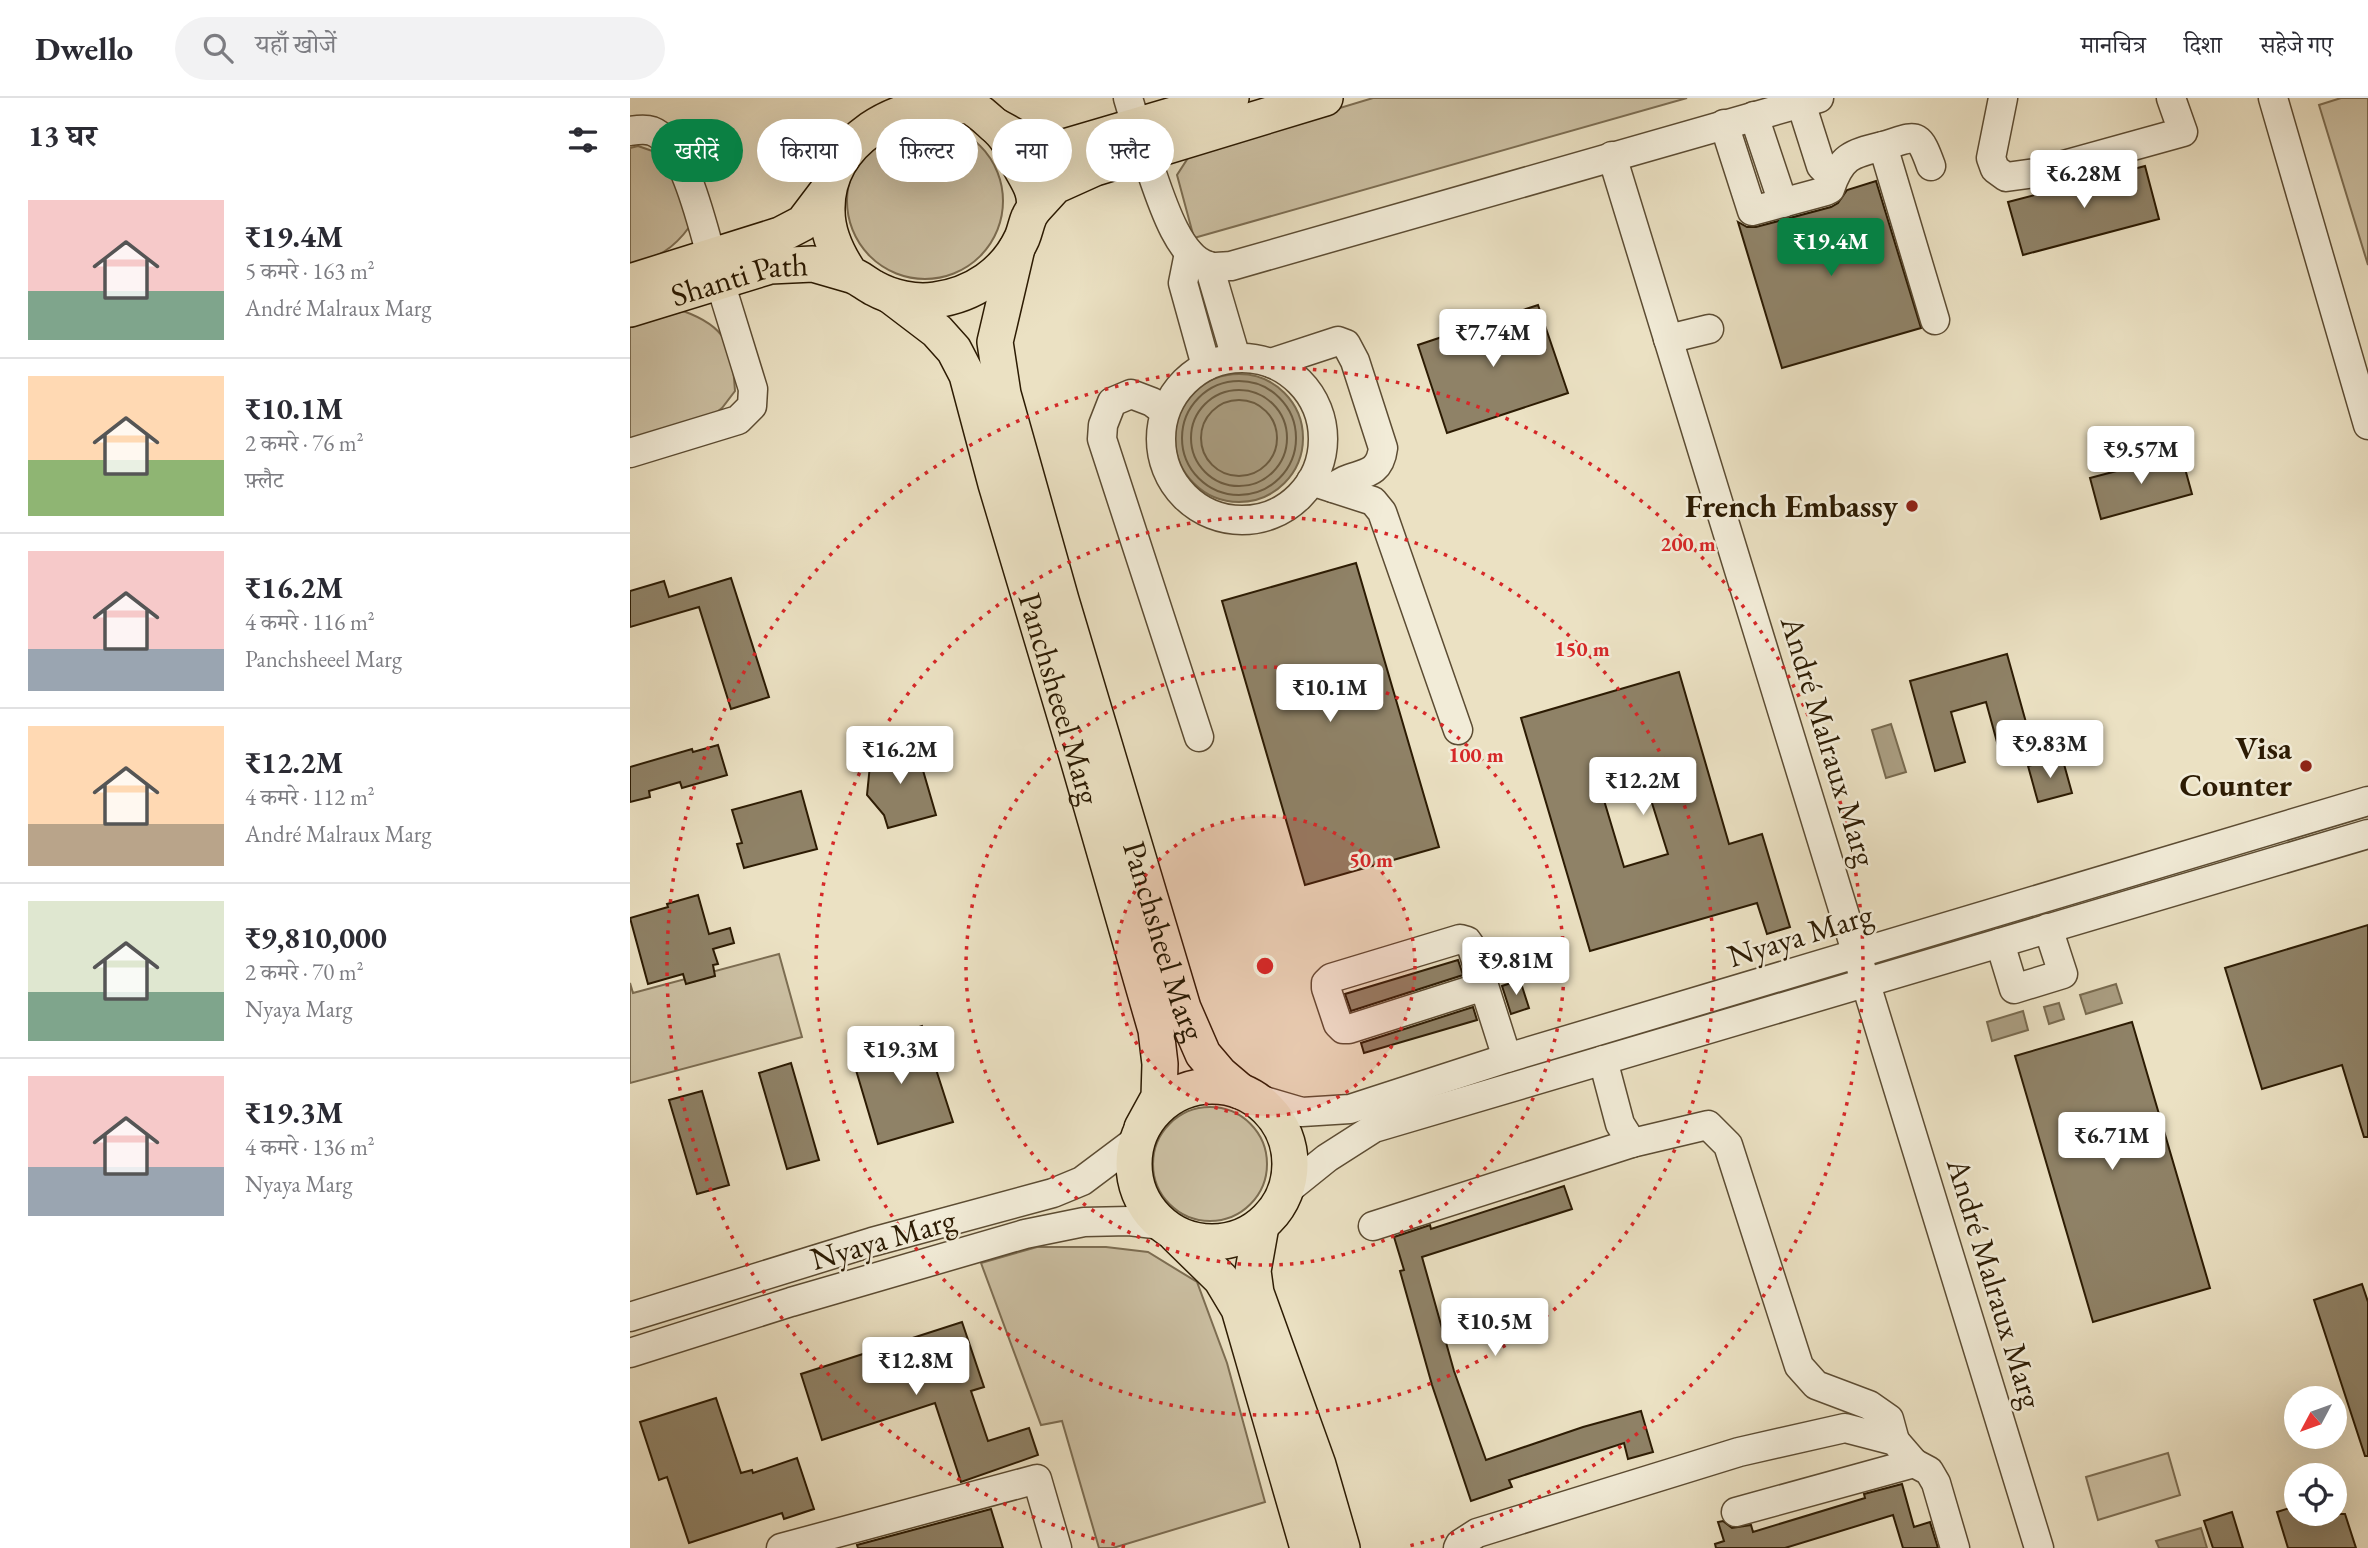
<!DOCTYPE html>
<html lang="hi">
<meta charset="utf-8">
<style>
body{margin:0;font-family:"EB Garamond","Noto Serif Devanagari",serif;background:#f2f2f3;color:#2b2b33;height:100vh;display:flex;flex-direction:column;font-size:26px;white-space:nowrap}
*{box-sizing:border-box;margin:0}
p{font-size:23px;color:#7c7c81}
.icon{flex:none;width:38px;height:38px;fill:none;stroke:currentColor;stroke-width:2;stroke-linecap:round;stroke-linejoin:round}
.map{position:relative;flex:1;overflow:hidden}
.panel{display:flex;flex-direction:column;background:#fff;width:630px}
.panel>*{flex:none}
.top-card{position:absolute;left:21px;top:21px;width:665px;height:63px;display:flex;gap:14px}
.needle{width:46px;rotate:229deg}
.buttons{position:absolute;left:1654px;top:1288px;display:grid;gap:14px}
.buttons a{display:grid;place-items:center;width:63px;height:63px;border-radius:50%;background:#fff;box-shadow:0 7px 28px #0002;font-size:35px}
.price{position:absolute;translate:-50% -60px;padding:0 16px;border-radius:7px;background:#fff;color:#222;font-size:23px;line-height:46px;filter:drop-shadow(0 2px 4px #0008)}
.price::after{content:'';position:absolute;left:50%;top:42px;width:21px;height:16px;margin-left:-10px;background:inherit;clip-path:polygon(0 0,100% 0,50% 100%)}
.price.on{background:#0b8043;color:#fff}
ul{padding:0;list-style:none}
li{display:flex;align-items:center;gap:21px;height:175px;padding:0 28px}
li+li{border-top:2px solid #e1e1e2}
li span{display:grid;place-items:center;flex:none;width:196px;height:140px;border-radius:0px;color:#555}
li>.icon{margin-inline-start:auto}
span .icon{width:84px;height:84px;fill:#fffc;stroke-width:1}
li b{font-size:30px}
h2{display:flex;justify-content:space-between;align-items:center;height:84px;padding:0 28px;font-size:30px}
.tag{padding:0 24px;border-radius:32px;background:#fff;box-shadow:0 7px 28px #0002;font-size:24px;line-height:63px}
.tag.on{background:#0b8043;color:#fff}
header{display:flex;align-items:center;gap:42px;box-sizing:border-box;height:98px;padding:0 35px;background:#fff;border-bottom:2px solid #e1e1e2}
header strong{font-size:33px}
nav{display:flex;gap:38px;margin-inline-start:auto;font-size:24px}
.search{width:490px;height:63px;background:#f2f2f3;display:flex;align-items:center;gap:18px;box-sizing:border-box;padding:0 24px;border-radius:38px;color:#7c7c81;font-size:26px}
main{display:flex;flex:1;min-height:0}
.map>svg:first-child{display:block}
.green{fill:#cbbfa2;stroke:#7c6d52;stroke-width:2}
.water{fill:#aa9e82;stroke:#786a4f;stroke-width:2}
.lines{fill:none;stroke-linecap:round;stroke-linejoin:round}
.shore{stroke:#6b5c42;stroke-width:2}
.building{fill:#8f8267;stroke:#2c1b03;stroke-width:2;fill-rule:evenodd}
.minor-casing{stroke:#5c4c33;stroke-width:31}
.major-casing{stroke:#2c1b03;stroke-width:38}
.minor{stroke:#f2ecd8;stroke-width:28}
.major{stroke:#ebe1c3;stroke-width:35}
.ring{fill:none;stroke:#d62828;stroke-width:3.5;stroke-dasharray:3.5 7}
.poi-dot{fill:#8f2418;stroke:#f2ecd8;stroke-width:2.5}
.labels{text-anchor:middle;dominant-baseline:central;stroke-width:5;stroke-linejoin:round;paint-order:stroke}
.street-label{font-size:32px;fill:#2c1b03;stroke:#f2ecd8}
.poi-label{font-size:32px;font-weight:bold;fill:#2c1b03;stroke:#f2ecd8;text-anchor:end}
.centre{fill:#d62828;stroke:#f2ecd8;stroke-width:3.5}
.ring-label{font-size:21px;text-anchor:middle;font-weight:bold;fill:#d62828;stroke:#f2ecd8;stroke-width:5;stroke-linejoin:round;paint-order:stroke}
</style>
<header>
<strong>Dwello</strong>
<div class="search"><svg class="icon" aria-label="search" viewBox="0 0 24 24"><circle cx="10" cy="10" r="6"/><path d="M15 15l6 6"/></svg>यहाँ खोजें</div>
<nav><a>मानचित्र</a><a>दिशा</a><a>सहेजे गए</a></nav>
</header>
<main>
<section class="panel">
<h2>13 घर<svg class="icon" aria-label="filters" viewBox="0 0 24 24"><path d="M4 7h16M4 17h16"/><circle cx="9" cy="7" r="2"/><circle cx="15" cy="17" r="2"/></svg></h2>
<ul>
<li><span style="background:linear-gradient(#f6c9c9 65%,#7fa58c 0)"><svg class="icon" aria-label="home" viewBox="0 0 24 24"><path d="M3 11l9-7 9 7M6 9v11h12V9"/></svg></span><div><b>₹19.4M</b><p>5 कमरे · 163 m²</p><p>André Malraux Marg</p></div></li>
<li><span style="background:linear-gradient(#ffd9b3 60%,#8fb573 0)"><svg class="icon" aria-label="home" viewBox="0 0 24 24"><path d="M3 11l9-7 9 7M6 9v11h12V9"/></svg></span><div><b>₹10.1M</b><p>2 कमरे · 76 m²</p><p>फ़्लैट</p></div></li>
<li><span style="background:linear-gradient(#f6c9c9 70%,#9aa5b1 0)"><svg class="icon" aria-label="home" viewBox="0 0 24 24"><path d="M3 11l9-7 9 7M6 9v11h12V9"/></svg></span><div><b>₹16.2M</b><p>4 कमरे · 116 m²</p><p>Panchsheeel Marg</p></div></li>
<li><span style="background:linear-gradient(#ffd9b3 70%,#b9a48a 0)"><svg class="icon" aria-label="home" viewBox="0 0 24 24"><path d="M3 11l9-7 9 7M6 9v11h12V9"/></svg></span><div><b>₹12.2M</b><p>4 कमरे · 112 m²</p><p>André Malraux Marg</p></div></li>
<li><span style="background:linear-gradient(#dfe7d0 65%,#7fa58c 0)"><svg class="icon" aria-label="home" viewBox="0 0 24 24"><path d="M3 11l9-7 9 7M6 9v11h12V9"/></svg></span><div><b>₹9,810,000</b><p>2 कमरे · 70 m²</p><p>Nyaya Marg</p></div></li>
<li><span style="background:linear-gradient(#f6c9c9 65%,#9aa5b1 0)"><svg class="icon" aria-label="home" viewBox="0 0 24 24"><path d="M3 11l9-7 9 7M6 9v11h12V9"/></svg></span><div><b>₹19.3M</b><p>4 कमरे · 136 m²</p><p>Nyaya Marg</p></div></li>
</ul>
</section>
<div class="map">
<svg width="1738" height="1450" viewBox="0 0 1738 1450">
<rect width="100%" height="100%" fill="#ebe1c3"/>
<filter id="stains"><feTurbulence type="fractalNoise" baseFrequency=".00286" numOctaves="4"/><feColorMatrix values="0 0 0 0 .2 0 0 0 0 .09 0 0 0 0 .02 0 0 0 .5 -.17"/></filter>
<radialGradient id="worn" r=".72"><stop offset=".6" stop-color="#630" stop-opacity="0"/><stop offset="1" stop-color="#630" stop-opacity=".3"/></radialGradient>
<g class="green">
<path d="M 743,0 L 1057,0 L 564,140 L 547,77 L 558,60 L 577,50 Z"/>
<path d="M 1711,0 L 1738,0 L 1738,167 L 1689,7 Z"/>
<circle cx="295" cy="103" r="78"/>
<path d="M 8,48 L 28,55 L 47,70 L 60,128 C 42,153 29,158 0,167 L 0,50 Z"/>
<path d="M 53,213 C 98,229 102,248 105,293 L 92,310 L 74,324 L 0,346 L 0,229 Z"/>
<path d="M 149,856 L 172,939 L 0,985 L 0,885 L 3,895 Z"/>
<circle cx="580" cy="1066" r="57"/>
<path d="M 407,1149 L 476,1149 L 518,1154 L 567,1184 L 597,1265 L 635,1404 L 483,1450 L 469,1450 L 432,1323 L 411,1327 L 351,1165 Z"/>
<path d="M 1538,1355 L 1550,1397 L 1468,1422 L 1456,1379 Z"/>
</g>
<g class="water">
<circle cx="609" cy="340" r="64"/>
<path d="M 1261,626 L 1276,674 L 1256,680 L 1242,632 Z"/>
<path d="M 1486,886 L 1492,905 L 1456,916 L 1450,897 Z"/>
<path d="M 1429,905 L 1434,921 L 1419,926 L 1414,909 Z"/>
<path d="M 1393,913 L 1398,932 L 1362,943 L 1357,924 Z"/>
<path d="M 1571,1430 L 1577,1450 L 1529,1450 L 1526,1443 Z"/>
</g>
<g class="lines">
<g class="shore">
<circle cx="609" cy="340" r="57"/>
<circle cx="609" cy="340" r="48"/>
<circle cx="609" cy="340" r="38"/>
</g>
</g>
<g class="building">
<path d="M 1515,68 L 1529,121 L 1393,157 L 1378,104 Z"/>
<path d="M 1246,83 L 1291,230 L 1152,270 L 1108,124 L 1117,129 L 1126,129 L 1201,109 L 1208,105 L 1217,92 Z"/>
<path d="M 908,207 L 938,295 L 817,335 L 788,247 Z"/>
<path d="M 1551,356 L 1562,396 L 1471,421 L 1460,380 Z"/>
<path d="M 726,465 L 809,749 L 675,787 L 592,503 Z"/>
<path d="M 101,480 L 139,599 L 101,611 L 69,509 L 0,529 L 0,493 L 34,483 L 39,499 Z"/>
<path d="M 1377,556 L 1402,646 L 1370,655 L 1356,604 L 1321,614 L 1335,664 L 1305,673 L 1280,583 Z"/>
<path d="M 1049,574 L 1099,746 L 1132,736 L 1160,829 L 1137,836 L 1127,805 L 960,853 L 891,620 ZM 1016,686 L 1038,756 L 994,769 L 973,699 Z"/>
<path d="M 285,645 L 306,717 L 258,730 L 254,717 L 237,697 L 240,667 L 237,659 Z"/>
<path d="M 88,647 L 97,677 L 52,690 L 50,684 L 19,693 L 20,699 L 0,704 L 0,669 L 62,651 L 63,654 Z"/>
<path d="M 1432,659 L 1442,695 L 1408,704 L 1398,668 Z"/>
<path d="M 171,693 L 187,751 L 114,770 L 107,746 L 112,745 L 102,712 Z"/>
<path d="M 68,797 L 79,836 L 100,830 L 104,845 L 83,851 L 88,866 L 83,867 L 85,878 L 56,886 L 53,876 L 18,886 L 0,820 L 38,809 L 37,806 Z"/>
<path d="M 1738,827 L 1738,1039 L 1734,1039 L 1712,967 L 1632,991 L 1595,870 Z"/>
<path d="M 828,862 L 833,877 L 721,913 L 715,896 Z"/>
<path d="M 890,882 L 899,910 L 881,916 L 872,888 Z"/>
<path d="M 843,909 L 847,922 L 734,955 L 731,945 Z"/>
<path d="M 1502,924 L 1580,1190 L 1463,1224 L 1385,958 Z"/>
<path d="M 292,928 L 323,1024 L 248,1046 L 220,952 Z"/>
<path d="M 161,965 L 189,1062 L 157,1071 L 129,975 Z"/>
<path d="M 72,993 L 99,1087 L 67,1096 L 39,1002 Z"/>
<path d="M 934,1088 L 942,1111 L 792,1159 L 824,1273 L 856,1362 L 953,1329 L 1011,1313 L 1023,1354 L 998,1361 L 994,1345 L 879,1382 L 882,1389 L 841,1403 L 802,1287 L 770,1173 L 774,1172 L 764,1139 L 800,1127 L 801,1131 Z"/>
<path d="M 1732,1186 L 1738,1204 L 1738,1358 L 1735,1358 L 1684,1202 Z"/>
<path d="M 332,1224 L 354,1289 L 341,1293 L 358,1343 L 399,1330 L 408,1357 L 331,1384 L 305,1305 L 192,1342 L 171,1276 Z"/>
<path d="M 86,1300 L 111,1375 L 122,1372 L 123,1375 L 167,1360 L 184,1411 L 154,1421 L 152,1415 L 59,1445 L 37,1379 L 29,1382 L 10,1324 Z"/>
<path d="M 1272,1386 L 1284,1429 L 1300,1424 L 1308,1450 L 1273,1450 L 1263,1417 L 1155,1450 L 1086,1450 L 1085,1446 L 1094,1443 L 1088,1424 L 1093,1423 L 1102,1430 L 1121,1427 L 1123,1434 L 1235,1400 L 1234,1396 Z"/>
<path d="M 1666,1408 L 1666,1416 L 1715,1416 L 1726,1450 L 1658,1450 L 1647,1414 Z"/>
<path d="M 361,1411 L 373,1450 L 228,1450 L 227,1447 Z"/>
<path d="M 1602,1414 L 1613,1450 L 1583,1450 L 1574,1423 Z"/>
</g>
<g class="lines">
<defs>
<g id="minor">
<path d="M 498,0 L 506,27"/>
<path d="M 1373,0 L 1361,60 L 1365,71 L 1376,79 L 1405,75 L 1553,34 L 1541,0"/>
<path d="M 1643,0 L 1738,327"/>
<path d="M 1171,5 L 1191,68 L 1196,73 L 1205,77"/>
<path d="M 1124,18 L 1153,105"/>
<path d="M 1094,26 L 1122,113 L 1196,93 L 1200,91 C 1211,58 1221,56 1253,48 L 1305,222"/>
<path d="M 0,33 C 6,32 16,31 22,33 C 55,45 72,128 82,160"/>
<path d="M 1253,48 C 1287,38 1288,32 1301,68"/>
<path d="M 514,53 C 526,83 544,159 579,168 C 585,170 595,168 601,168 L 1189,0"/>
<path d="M 982,58 L 1409,1450"/>
<path d="M 559,155 L 553,185 L 576,268"/>
<path d="M 579,168 L 606,260"/>
<path d="M 1038,241 L 1079,231"/>
<circle cx="612" cy="341" r="81"/>
<path d="M 641,265 L 708,243 L 716,246 L 725,263 L 753,350 C 749,384 723,372 703,390"/>
<path d="M 534,313 L 522,304 L 501,296 L 482,304 L 473,327 L 472,341 L 569,639"/>
<path d="M 0,355 L 108,322 L 122,308 L 123,291 L 90,184"/>
<path d="M 681,383 L 743,403 L 752,414 L 828,632"/>
<path d="M 1370,845 L 1384,891 L 1433,876 L 1418,830"/>
<path d="M 854,888 L 719,931 L 713,931 L 708,926 L 696,890 L 696,885 L 701,880 L 830,841 L 837,843 L 842,850 L 877,960"/>
<path d="M 973,962 L 990,1026 L 1002,1045 L 1078,1027 L 1098,1047 L 1169,1268 L 1186,1287 L 1239,1307 L 1259,1321 L 1265,1343"/>
<path d="M 621,999 L 672,1014 L 720,1011 L 877,960 L 1738,703"/>
<path d="M 656,1093 L 697,1060 L 744,1030 L 1738,736"/>
<path d="M 743,1128 L 1002,1045"/>
<path d="M 0,1219 L 242,1144 L 423,1095 L 452,1083 L 508,1041"/>
<path d="M 0,1255 L 161,1204 L 395,1136 L 454,1124 L 499,1123 L 532,1127"/>
<path d="M 1106,1414 L 1284,1365 L 1299,1373 L 1306,1385 L 1325,1450"/>
<path d="M 151,1450 L 407,1381 L 427,1450"/>
<path d="M 828,1450 L 830,1446 L 847,1435 L 1109,1354 L 1215,1330 L 1265,1343 L 1284,1365"/>
</g>
<g id="major">
<path d="M 364,27 L 391,42 L 431,50 L 601,0"/>
<path d="M 404,111 L 425,88 L 465,70 L 695,0"/>
<path id="s1" d="M 387,150 L 365,244 L 373,296 L 431,502 L 553,910 L 573,956 L 590,976 L 610,993"/>
<path d="M 0,184 L 150,137 L 173,125 L 198,92"/>
<path id="s2" d="M 261,198 L 307,233 L 324,252 L 337,277 L 366,386 L 448,661 L 526,932 L 530,966 L 529,999 L 512,1030"/>
<path id="s3" d="M 0,211 L 140,168 L 183,166 L 221,177 C 229,179 236,186 244,190 C 262,200 285,205 305,202 C 343,197 376,175 392,140 C 395,133 396,126 399,119 C 399,118 404,111 404,110 C 407,93 396,80 389,66 C 380,48 380,41 364,27 C 356,20 347,11 338,8 C 269,0 195,43 197,113 C 197,137 208,158 221,177"/>
<circle cx="582" cy="1066" r="78"/>
<path d="M 631,1128 L 623,1173 L 626,1195 L 688,1367 L 712,1450"/>
<path d="M 546,1137 L 591,1181 L 609,1211 L 678,1450"/>
</g>
</defs>
<use href="#minor" class="minor-casing"/>
<use href="#major" class="major-casing"/>
<use href="#minor" class="minor"/>
<use href="#major" class="major"/>
</g>
<circle cx="635" cy="868" r="150" fill="#d62828" fill-opacity=".12"/>
<g class="ring">
<circle cx="635" cy="868" r="150"/>
<circle cx="635" cy="868" r="299"/>
<circle cx="635" cy="868" r="449"/>
<path d="M495 1449A598 598 0 1 1 775 1449"/>
</g>
<g class="poi-dot">
<circle cx="1282" cy="408" r="7"/>
<circle cx="1676" cy="668" r="7"/>
</g>
<g class="labels">
<g class="street-label">
<text stroke="none"><textPath href="#s3" startOffset="114">Shanti Path</textPath></text>
<text stroke="none"><textPath href="#s2" startOffset="448">Panchsheeel Marg</textPath></text>
<text transform="translate(1199 643) rotate(73)">André Malraux Marg</text>
<text transform="translate(1170 837) rotate(-17)">Nyaya Marg</text>
<text stroke="none"><textPath href="#s1" startOffset="719">Panchsheel Marg</textPath></text>
<text transform="translate(253 1141) rotate(-16)">Nyaya Marg</text>
<text transform="translate(1365 1185) rotate(73)">André Malraux Marg</text>
</g>
<g class="poi-label">
<text x="1268" y="408">French Embassy</text>
<text x="1662" y="650">Visa<tspan x="1662" dy="37">Counter</tspan></text>
</g>
</g>
<circle cx="635" cy="868" r="10" class="centre"/>
<g class="ring-label">
<text x="1058" y="453">200 m</text>
<text x="952" y="558">150 m</text>
<text x="846" y="664">100 m</text>
<text x="741" y="769">50 m</text>
</g>
<rect width="100%" height="100%" filter="url(#stains)"/>
<rect width="100%" height="100%" fill="url(#worn)"/>
</svg>
<div class="buttons">
<a><svg class="needle" viewBox="-14 -14 28 28"><path d="M0-13l5 13h-10z" fill="#e53935"/><path d="M0 13l5-13h-10z" fill="#7c7c81"/></svg></a>
<a><svg class="icon" aria-label="locate" viewBox="0 0 24 24"><circle cx="12" cy="12" r="6"/><path d="M12 2v4M12 18v4M2 12h4M18 12h4"/></svg></a>
</div>
<b class="price" style="left:1454px;top:112px">₹6.28M</b>
<b class="price on" style="left:1201px;top:180px">₹19.4M</b>
<b class="price" style="left:863px;top:271px">₹7.74M</b>
<b class="price" style="left:1511px;top:388px">₹9.57M</b>
<b class="price" style="left:700px;top:626px">₹10.1M</b>
<b class="price" style="left:1420px;top:682px">₹9.83M</b>
<b class="price" style="left:270px;top:688px">₹16.2M</b>
<b class="price" style="left:1013px;top:719px">₹12.2M</b>
<b class="price" style="left:886px;top:899px">₹9.81M</b>
<b class="price" style="left:271px;top:988px">₹19.3M</b>
<b class="price" style="left:1482px;top:1074px">₹6.71M</b>
<b class="price" style="left:865px;top:1260px">₹10.5M</b>
<b class="price" style="left:286px;top:1299px">₹12.8M</b>
<div class="top-card">
<a class="tag on">खरीदें</a>
<a class="tag">किराया</a>
<a class="tag">फ़िल्टर</a>
<a class="tag">नया</a>
<a class="tag">फ़्लैट</a>
</div>
</div>
</main>
